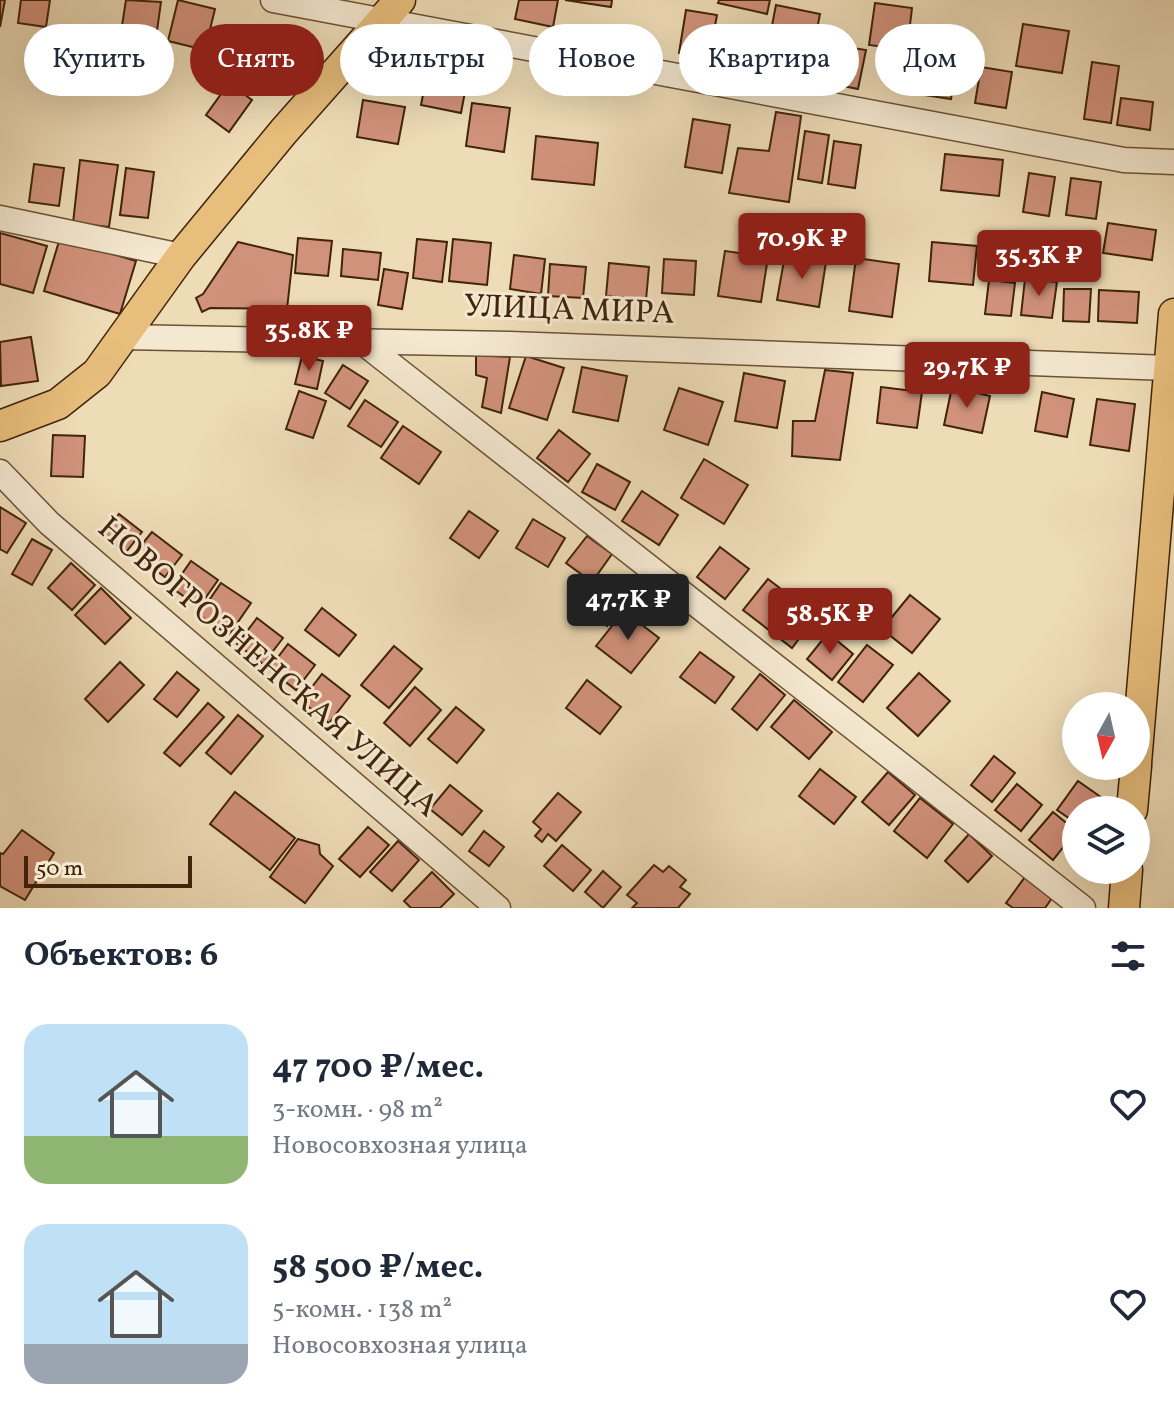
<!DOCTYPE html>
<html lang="ru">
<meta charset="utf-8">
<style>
body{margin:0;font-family:Vollkorn,serif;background:#f2f2f3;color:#1f2937;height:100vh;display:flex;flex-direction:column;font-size:30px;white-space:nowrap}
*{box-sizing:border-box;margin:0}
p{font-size:26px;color:#747a83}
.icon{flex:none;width:44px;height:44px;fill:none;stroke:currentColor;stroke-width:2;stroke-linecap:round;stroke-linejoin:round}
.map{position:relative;height:908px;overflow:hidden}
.drawer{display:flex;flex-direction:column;background:#fff;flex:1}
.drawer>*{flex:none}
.top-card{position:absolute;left:24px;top:24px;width:1126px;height:72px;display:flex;gap:16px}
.needle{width:52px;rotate:188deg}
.tools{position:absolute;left:1062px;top:692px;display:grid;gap:16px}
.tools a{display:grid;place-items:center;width:88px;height:88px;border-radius:50%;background:#fff;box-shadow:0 8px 32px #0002;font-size:40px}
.scale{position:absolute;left:24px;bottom:20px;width:168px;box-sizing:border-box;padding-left:8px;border:4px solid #41240a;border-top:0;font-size:22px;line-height:28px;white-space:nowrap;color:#41240a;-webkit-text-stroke:6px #f4e8d0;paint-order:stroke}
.price{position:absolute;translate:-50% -68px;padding:0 18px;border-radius:8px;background:#8f2418;color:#fff;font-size:26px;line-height:52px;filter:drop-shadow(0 2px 4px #0008)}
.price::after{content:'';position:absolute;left:50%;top:48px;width:24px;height:18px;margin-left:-12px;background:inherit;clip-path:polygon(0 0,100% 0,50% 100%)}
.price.on{background:#222;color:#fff}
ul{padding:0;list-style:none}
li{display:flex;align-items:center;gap:24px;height:200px;padding:0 24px}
li span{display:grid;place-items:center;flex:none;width:224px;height:160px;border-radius:24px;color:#555}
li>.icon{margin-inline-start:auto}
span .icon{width:96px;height:96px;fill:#fffc;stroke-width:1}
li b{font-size:34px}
h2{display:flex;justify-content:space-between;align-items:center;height:96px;padding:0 24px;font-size:34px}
.pill{padding:0 28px;border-radius:36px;background:#fff;box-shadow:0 8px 32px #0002;font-size:28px;line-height:72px}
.pill.on{background:#8f2418;color:#fff}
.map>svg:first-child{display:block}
.building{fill:#d1927b;stroke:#41240a;stroke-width:2}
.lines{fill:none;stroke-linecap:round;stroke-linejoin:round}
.minor-casing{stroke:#6c5235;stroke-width:27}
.major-casing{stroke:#41240a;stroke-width:33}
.minor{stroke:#f4e8d0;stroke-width:24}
.major{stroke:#e7be7c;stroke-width:30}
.labels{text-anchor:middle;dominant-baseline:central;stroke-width:6;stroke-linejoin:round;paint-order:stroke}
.street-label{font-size:32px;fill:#41240a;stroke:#f4e8d0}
</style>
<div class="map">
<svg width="1174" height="908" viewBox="0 0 1174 908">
<rect width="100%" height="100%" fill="#eedcb7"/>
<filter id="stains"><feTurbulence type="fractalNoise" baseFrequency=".0025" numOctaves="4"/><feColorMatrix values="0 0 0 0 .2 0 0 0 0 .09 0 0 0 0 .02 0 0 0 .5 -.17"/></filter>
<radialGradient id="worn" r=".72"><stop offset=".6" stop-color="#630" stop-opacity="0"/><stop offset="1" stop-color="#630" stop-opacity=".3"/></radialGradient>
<g class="building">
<path d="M 0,0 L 5,0 L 0,27 Z"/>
<path d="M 21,0 L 50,0 L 46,27 L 18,23 Z"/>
<path d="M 126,0 L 161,2 L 156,38 L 121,32 Z"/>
<path d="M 178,0 L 215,9 L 205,50 L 168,41 Z"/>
<path d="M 519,0 L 558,0 L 553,27 L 515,19 Z"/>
<path d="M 565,0 L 612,0 L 611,7 Z"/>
<path d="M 719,0 L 770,0 L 767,14 L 718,3 Z"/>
<path d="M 875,3 L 912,8 L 907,50 L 869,45 Z"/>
<path d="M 776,5 L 820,14 L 812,55 L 768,46 Z"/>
<path d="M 686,10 L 717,15 L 709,58 L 679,53 Z"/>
<path d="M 1023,24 L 1069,31 L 1062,73 L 1016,66 Z"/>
<path d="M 261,29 L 288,46 L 266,82 L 239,65 Z"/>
<path d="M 835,45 L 866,50 L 858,89 L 828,83 Z"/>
<path d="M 430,58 L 470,65 L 461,113 L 421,105 Z"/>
<path d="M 929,62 L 956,66 L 951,99 L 924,95 Z"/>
<path d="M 1092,62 L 1119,66 L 1111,123 L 1084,119 Z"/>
<path d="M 981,67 L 1012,72 L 1006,108 L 975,103 Z"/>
<path d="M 229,83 L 252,100 L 229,132 L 206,115 Z"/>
<path d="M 1121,98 L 1153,102 L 1150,130 L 1117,125 Z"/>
<path d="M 363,100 L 405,107 L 398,144 L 357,137 Z"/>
<path d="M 472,103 L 510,108 L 504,152 L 466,146 Z"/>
<path d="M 776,112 L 801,116 L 789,202 L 729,193 L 738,148 L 769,151 Z"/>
<path d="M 693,119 L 730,125 L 722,173 L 685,167 Z"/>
<path d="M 805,131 L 829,135 L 822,183 L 798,179 Z"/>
<path d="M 536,136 L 598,143 L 594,185 L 532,179 Z"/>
<path d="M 834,141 L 861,145 L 855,188 L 828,184 Z"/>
<path d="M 945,154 L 1003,160 L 999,196 L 941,190 Z"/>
<path d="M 80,160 L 118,165 L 109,227 L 73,223 Z"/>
<path d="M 34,164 L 64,168 L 59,206 L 29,202 Z"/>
<path d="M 126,168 L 154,172 L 148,218 L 120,215 Z"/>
<path d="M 1029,173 L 1055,177 L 1049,216 L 1023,212 Z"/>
<path d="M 1071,178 L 1101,182 L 1096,219 L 1066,215 Z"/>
<path d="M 1108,223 L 1156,230 L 1152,260 L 1103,253 Z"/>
<path d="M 0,233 L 47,246 L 33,293 L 0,284 Z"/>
<path d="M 60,238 L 136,261 L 120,314 L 44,291 Z"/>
<path d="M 298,238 L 332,241 L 328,276 L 295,273 Z"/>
<path d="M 417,239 L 447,242 L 442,282 L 413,278 Z"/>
<path d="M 453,239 L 491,243 L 487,285 L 449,281 Z"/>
<path d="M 238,242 L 293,255 L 287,309 L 210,308 L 202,312 L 196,298 L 203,294 Z"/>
<path d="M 932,242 L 977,246 L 973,285 L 929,281 Z"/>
<path d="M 343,249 L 381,253 L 378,280 L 341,276 Z"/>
<path d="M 725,251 L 768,257 L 761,302 L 718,296 Z"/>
<path d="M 514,255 L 545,259 L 541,294 L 510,289 Z"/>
<path d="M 785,255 L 826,262 L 819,307 L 777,300 Z"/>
<path d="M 856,258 L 899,264 L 892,317 L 849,311 Z"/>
<path d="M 664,259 L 696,261 L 694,295 L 662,293 Z"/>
<path d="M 609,263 L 649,267 L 646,300 L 606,296 Z"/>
<path d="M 550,264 L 586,267 L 583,298 L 548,296 Z"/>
<path d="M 384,269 L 408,273 L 402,309 L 378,305 Z"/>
<path d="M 1025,279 L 1057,282 L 1052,318 L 1021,315 Z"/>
<path d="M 989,280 L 1015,283 L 1011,316 L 985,314 Z"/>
<path d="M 1064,289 L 1091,289 L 1089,322 L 1063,321 Z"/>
<path d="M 1099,290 L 1139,292 L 1137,323 L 1098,321 Z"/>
<path d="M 31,337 L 38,381 L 1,386 L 0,342 Z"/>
<path d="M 476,355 L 510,357 L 501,413 L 482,407 L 487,378 L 476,375 Z"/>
<path d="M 302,356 L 323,361 L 317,389 L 295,384 Z"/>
<path d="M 526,356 L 564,368 L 547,420 L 509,408 Z"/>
<path d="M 343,365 L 368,381 L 350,409 L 325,393 Z"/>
<path d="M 582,367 L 627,376 L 618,421 L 573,412 Z"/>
<path d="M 825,370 L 853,373 L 840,460 L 792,456 L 793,421 L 815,421 Z"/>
<path d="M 744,373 L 785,381 L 777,428 L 735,421 Z"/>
<path d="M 881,387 L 922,392 L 917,428 L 877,423 Z"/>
<path d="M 952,387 L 990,396 L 982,433 L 944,425 Z"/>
<path d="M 679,388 L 723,402 L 708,445 L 664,430 Z"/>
<path d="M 299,391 L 326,401 L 313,438 L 286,429 Z"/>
<path d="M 1042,392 L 1074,399 L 1067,437 L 1035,431 Z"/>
<path d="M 1097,399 L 1135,404 L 1129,451 L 1090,445 Z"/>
<path d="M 365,400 L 398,422 L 381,447 L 348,426 Z"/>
<path d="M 403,426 L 441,452 L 419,484 L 381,458 Z"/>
<path d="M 559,430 L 590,454 L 568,482 L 537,458 Z"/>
<path d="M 53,435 L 85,436 L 83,477 L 51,476 Z"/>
<path d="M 704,459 L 748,485 L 724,524 L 681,498 Z"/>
<path d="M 597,464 L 630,482 L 615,510 L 582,492 Z"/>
<path d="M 642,491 L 678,515 L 659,545 L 622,521 Z"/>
<path d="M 0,507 L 26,523 L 7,553 L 0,549 Z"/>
<path d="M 469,511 L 498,531 L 479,558 L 450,538 Z"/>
<path d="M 119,514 L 142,532 L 126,552 L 103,534 Z"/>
<path d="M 533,519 L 565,538 L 548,567 L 516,548 Z"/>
<path d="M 152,532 L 182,555 L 165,577 L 134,554 Z"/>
<path d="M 587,536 L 612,554 L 592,582 L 566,563 Z"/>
<path d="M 32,539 L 52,550 L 32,585 L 12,574 Z"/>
<path d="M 720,547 L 749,569 L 725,599 L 697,577 Z"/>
<path d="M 191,561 L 218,580 L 199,607 L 172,588 Z"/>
<path d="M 71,563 L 95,585 L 72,610 L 48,588 Z"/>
<path d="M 602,576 L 629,597 L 607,626 L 580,605 Z"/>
<path d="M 768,579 L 816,616 L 792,648 L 743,610 Z"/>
<path d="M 221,583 L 251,603 L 229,635 L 199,615 Z"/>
<path d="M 101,588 L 131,618 L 105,644 L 75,615 Z"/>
<path d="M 910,595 L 940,619 L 912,653 L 882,629 Z"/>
<path d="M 322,608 L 356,635 L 339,656 L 305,630 Z"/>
<path d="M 624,611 L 659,638 L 631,673 L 596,646 Z"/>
<path d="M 257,618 L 283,638 L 263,664 L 237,644 Z"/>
<path d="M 828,633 L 853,654 L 832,680 L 807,659 Z"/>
<path d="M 288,644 L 315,665 L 296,690 L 269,669 Z"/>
<path d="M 867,645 L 893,665 L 863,702 L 838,682 Z"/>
<path d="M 394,646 L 422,669 L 389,708 L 361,685 Z"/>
<path d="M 700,652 L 734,677 L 715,703 L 680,677 Z"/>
<path d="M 120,662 L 144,685 L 108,722 L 85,699 Z"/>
<path d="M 177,672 L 199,690 L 177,717 L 154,699 Z"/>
<path d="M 919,673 L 950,701 L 918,736 L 887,708 Z"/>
<path d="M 322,674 L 350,696 L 329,723 L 301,701 Z"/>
<path d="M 760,674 L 785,695 L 757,730 L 732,709 Z"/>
<path d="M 587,680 L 621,707 L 600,734 L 566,708 Z"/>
<path d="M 415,687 L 441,710 L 410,746 L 384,723 Z"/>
<path d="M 794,700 L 832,732 L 809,759 L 771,727 Z"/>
<path d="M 208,703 L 224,717 L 180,766 L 164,753 Z"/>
<path d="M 456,707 L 484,730 L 457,763 L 428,739 Z"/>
<path d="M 238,715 L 263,736 L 231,774 L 206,753 Z"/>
<path d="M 994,756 L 1015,773 L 992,802 L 971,785 Z"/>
<path d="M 820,769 L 856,797 L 834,824 L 799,796 Z"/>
<path d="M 888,772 L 915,795 L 889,825 L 862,802 Z"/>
<path d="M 1078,781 L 1115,807 L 1113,810 L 1076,810 L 1076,823 L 1057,810 Z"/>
<path d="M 1017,784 L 1042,805 L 1021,831 L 995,810 Z"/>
<path d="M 450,785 L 482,811 L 462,835 L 430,809 Z"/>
<path d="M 235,792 L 295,838 L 270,870 L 210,824 Z"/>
<path d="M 558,793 L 581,812 L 556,841 L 548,834 L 542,842 L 535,836 L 541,829 L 533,822 Z"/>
<path d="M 920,798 L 953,824 L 927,858 L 894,831 Z"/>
<path d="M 1053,812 L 1076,831 L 1053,860 L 1029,840 Z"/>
<path d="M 368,827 L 389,845 L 360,877 L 339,859 Z"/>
<path d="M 22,830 L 54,853 L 25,900 L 0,886 L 0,853 L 3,854 Z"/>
<path d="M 484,831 L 504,847 L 489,866 L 469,851 Z"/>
<path d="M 969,834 L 992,856 L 968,882 L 945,861 Z"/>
<path d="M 298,839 L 319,845 L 320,854 L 333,866 L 305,903 L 270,877 Z"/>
<path d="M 398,841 L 419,860 L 392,891 L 370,872 Z"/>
<path d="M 562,845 L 591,870 L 573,891 L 544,866 Z"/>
<path d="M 654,865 L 663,872 L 669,866 L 686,880 L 680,887 L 690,894 L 678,908 L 632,908 L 637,903 L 627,895 Z"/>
<path d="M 603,871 L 621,887 L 603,908 L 585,892 Z"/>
<path d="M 432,872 L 454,894 L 440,908 L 411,908 L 404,901 Z"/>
<path d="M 1025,877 L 1052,898 L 1045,908 L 1013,908 L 1006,903 Z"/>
</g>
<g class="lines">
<defs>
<g id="minor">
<path d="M 273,0 L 1124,160 L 1174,162"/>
<path d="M 0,218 L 181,256"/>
<path d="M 122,337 L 510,344 L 1169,368"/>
<path d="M 361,341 L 1083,908"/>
<path d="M 0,472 L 49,523 L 498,908"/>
</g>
<g id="major">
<path d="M 0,426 L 58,404 L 97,373 L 181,256 L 284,131 L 400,0"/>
<path d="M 1136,763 L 1174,314"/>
<path d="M 1132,810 L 1136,766"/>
<path d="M 1124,908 L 1127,870"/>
</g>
</defs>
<use href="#minor" class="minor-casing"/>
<use href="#major" class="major-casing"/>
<use href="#minor" class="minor"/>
<use href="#major" class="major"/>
</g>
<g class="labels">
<g class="street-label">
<text transform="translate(569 311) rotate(2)">УЛИЦА МИРА</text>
<text transform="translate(267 668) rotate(41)">НОВОГРОЗНЕНСКАЯ УЛИЦА</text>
</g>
</g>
<rect width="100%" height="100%" filter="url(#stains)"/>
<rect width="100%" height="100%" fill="url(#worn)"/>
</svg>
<div class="tools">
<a><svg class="needle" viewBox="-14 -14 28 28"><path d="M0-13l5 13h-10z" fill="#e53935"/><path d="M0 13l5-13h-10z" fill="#747a83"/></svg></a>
<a><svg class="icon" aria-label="layers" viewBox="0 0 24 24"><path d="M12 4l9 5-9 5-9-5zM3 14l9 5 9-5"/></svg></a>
</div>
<div class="scale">50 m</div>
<b class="price" style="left:802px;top:281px">70.9K ₽</b>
<b class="price" style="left:1039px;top:298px">35.3K ₽</b>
<b class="price" style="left:309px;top:373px">35.8K ₽</b>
<b class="price" style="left:967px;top:410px">29.7K ₽</b>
<b class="price on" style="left:628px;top:642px">47.7K ₽</b>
<b class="price" style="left:830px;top:656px">58.5K ₽</b>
<div class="top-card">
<a class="pill">Купить</a>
<a class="pill on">Снять</a>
<a class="pill">Фильтры</a>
<a class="pill">Новое</a>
<a class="pill">Квартира</a>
<a class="pill">Дом</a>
</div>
</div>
<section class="drawer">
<h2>Объектов: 6<svg class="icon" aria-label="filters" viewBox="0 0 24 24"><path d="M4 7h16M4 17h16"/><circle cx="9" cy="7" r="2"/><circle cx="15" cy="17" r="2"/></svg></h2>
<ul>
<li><span style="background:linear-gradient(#bfe0f5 70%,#8fb573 0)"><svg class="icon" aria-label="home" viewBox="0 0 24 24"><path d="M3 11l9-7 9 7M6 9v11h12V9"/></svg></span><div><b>47 700 ₽/мес.</b><p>3-комн. · 98 m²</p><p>Новосовхозная улица</p></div><svg class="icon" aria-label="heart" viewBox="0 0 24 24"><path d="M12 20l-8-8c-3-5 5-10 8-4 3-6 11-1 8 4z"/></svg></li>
<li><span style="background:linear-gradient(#bfe0f5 75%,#9aa5b1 0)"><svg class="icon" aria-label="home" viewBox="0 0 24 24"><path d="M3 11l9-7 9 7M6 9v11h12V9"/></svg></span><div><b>58 500 ₽/мес.</b><p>5-комн. · 138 m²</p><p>Новосовхозная улица</p></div><svg class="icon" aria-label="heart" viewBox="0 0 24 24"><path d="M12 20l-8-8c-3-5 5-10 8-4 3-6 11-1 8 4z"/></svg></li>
</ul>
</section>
